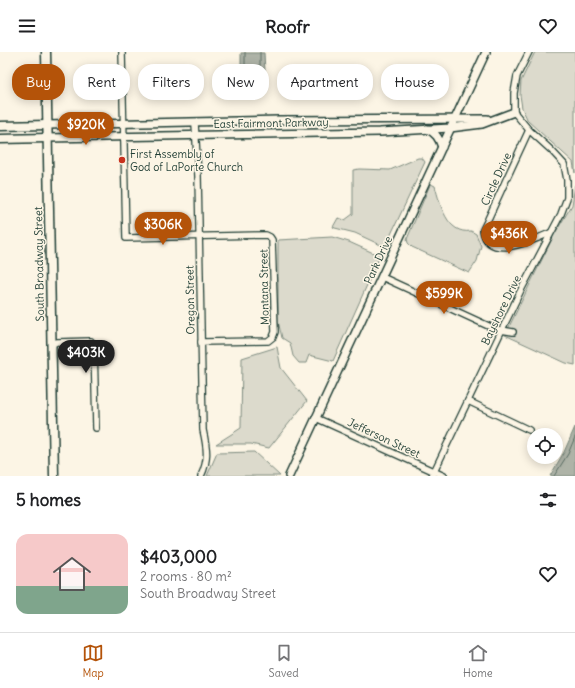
<!DOCTYPE html>
<meta charset="utf-8">
<style>
body{margin:0;font-family:Delius,sans-serif;background:#f6f6f6;color:#202124;height:100vh;display:flex;flex-direction:column;font-size:15px;white-space:nowrap}
*{box-sizing:border-box;margin:0}
p{font-size:13px;color:#757577}
.icon{flex:none;width:22px;height:22px;fill:none;stroke:currentColor;stroke-width:2;stroke-linecap:round;stroke-linejoin:round}
.map{position:relative;height:424px;overflow:hidden}
.sheet{display:flex;flex-direction:column;background:#fff;flex:1}
.sheet>*{flex:none}
.guide{position:absolute;left:12px;top:12px;width:551px;height:36px;display:flex;gap:8px}
.tools{position:absolute;left:527px;top:376px;display:grid;gap:8px}
.tools a{display:grid;place-items:center;width:36px;height:36px;border-radius:50%;background:#fff;box-shadow:0 2px 10px #0003;font-size:20px}
.price{position:absolute;translate:-50% -34px;padding:0 9px;border-radius:14px;background:#b45309;color:#fff;font-size:13px;line-height:26px;filter:drop-shadow(0 1px 2px #0008)}
.price::after{content:'';position:absolute;left:50%;top:24px;width:12px;height:9px;margin-left:-6px;background:inherit;clip-path:polygon(0 0,100% 0,50% 100%)}
.price.selected{background:#222;color:#fff}
ul{padding:0;list-style:none}
li{display:flex;align-items:center;gap:12px;height:100px;padding:0 16px}
li+li{border-top:1px solid #e0e0e0}
li span{display:grid;place-items:center;flex:none;width:112px;height:80px;border-radius:12px;color:#555}
li>.icon{margin-inline-start:auto}
span .icon{width:48px;height:48px;fill:#fffc;stroke-width:1}
li b{font-size:17px}
h2{display:flex;justify-content:space-between;align-items:center;height:48px;padding:0 16px;font-size:17px}
.chip{padding:0 14px;border-radius:16px;background:#fff;box-shadow:0 2px 10px #0003;font-size:14px;line-height:36px}
.chip.selected{background:#b45309;color:#fff}
header{display:flex;justify-content:space-between;align-items:center;height:52px;padding:0 16px;background:#fff;font-size:18px;font-weight:700}
.dock{display:flex;justify-content:space-around;align-items:center;height:56px;border-top:1px solid #e0e0e0;background:#fff;font-size:11px;color:#757577}
.dock a{display:grid;justify-items:center;gap:2px}
.dock .selected{color:#b45309}
.map>svg:first-child{display:block}
.green{fill:#dcdacc;stroke:#7e8c80}
.water{fill:#aeb3a7;stroke:#758479}
.lines{fill:none;stroke-linecap:round;stroke-linejoin:round}
.shore{stroke:#586c62;stroke-width:1}
.minor-casing{stroke:#1f3d34;stroke-width:8}
.tertiary-casing{stroke:#1f3d34;stroke-width:10}
.secondary-casing{stroke:#1f3d34;stroke-width:11}
.minor{stroke:#fcf5e5;stroke-width:5.5}
.tertiary{stroke:#fcf5e5;stroke-width:7}
.secondary{stroke:#fcf5e5;stroke-width:8}
.poi-dot{fill:#c8321e;stroke:#fcf5e5;stroke-width:1.5}
.labels{text-anchor:middle;dominant-baseline:central;stroke-width:3;stroke-linejoin:round;paint-order:stroke}
.street-label{font-size:11px;fill:#1f3d34;stroke:#fcf5e5}
.poi-label{font-size:11px;fill:#1f3d34;stroke:#fcf5e5;text-anchor:start}
</style>
<header><svg class="icon" aria-label="menu" viewBox="0 0 24 24"><path d="M4 6h16M4 12h16M4 18h16"/></svg>Roofr<svg class="icon" aria-label="heart" viewBox="0 0 24 24"><path d="M12 20l-8-8c-3-5 5-10 8-4 3-6 11-1 8 4z"/></svg></header>
<div class="map">
<svg width="575" height="424" viewBox="0 0 575 424">
<rect width="100%" height="100%" fill="#fcf5e5"/>
<filter id="ink" filterUnits="userSpaceOnUse"><feTurbulence type="fractalNoise" baseFrequency=".025" numOctaves="2"/><feDisplacementMap in="SourceGraphic" scale="8" xChannelSelector="R" yChannelSelector="G"/><feConvolveMatrix kernelMatrix="1 2 1 2 8 2 1 2 1" color-interpolation-filters="sRGB"/></filter>
<g filter="url(#ink)">
<g class="green">
<path d="M 535,0 L 575,0 L 575,121 L 573,110 L 528,69 L 522,56 L 520,43 L 521,29 Z"/>
<path d="M 418,106 L 422,106 L 425,110 L 385,195 L 355,181 L 335,176 L 333,175 L 338,166 L 345,168 L 353,162 L 353,118 L 359,117 L 390,118 Z"/>
<path d="M 431,132 L 435,134 C 440,152 447,183 471,179 L 476,182 L 481,194 L 477,209 L 469,221 L 412,195 L 408,191 L 407,187 L 429,135 Z"/>
<path d="M 575,133 L 575,313 L 566,311 L 505,283 L 554,183 L 572,153 Z"/>
<path d="M 332,185 L 349,190 L 380,204 L 333,309 L 309,303 L 306,311 L 299,311 L 293,304 L 290,291 L 282,286 L 278,269 L 278,188 Z"/>
<path d="M 277,295 L 281,316 L 307,349 L 269,396 L 251,392 L 216,392 L 241,376 L 242,306 Z"/>
<path d="M 254,400 L 280,424 L 207,424 L 217,401 Z"/>
</g>
<g class="water">
<path d="M 241,1 L 264,1 L 265,19 L 241,19 Z"/>
<path d="M 575,375 L 575,424 L 550,424 L 564,400 Z"/>
</g>
<g class="lines">
<g class="shore">
<path d="M 245,0 L 245,13 L 247,15 L 260,14 L 260,0"/>
<path d="M 554,424 L 568,402 L 575,385"/>
</g>
<defs>
<g id="minor">
<path d="M 122,0 L 126,186 L 266,183 L 270,185 L 272,188 L 275,280 L 273,285 L 268,289 L 201,290"/>
<path d="M 195,71 L 198,124 L 203,378 C 207,396 209,407 201,424"/>
<path d="M 529,78 L 483,178 C 488,209 532,189 550,181"/>
<path d="M 382,225 L 495,277 L 513,280"/>
<path d="M 52,292 L 57,290 L 91,289 L 94,294 L 96,376"/>
<path d="M 468,349 L 529,378"/>
<path d="M 316,366 L 444,424"/>
<path d="M 432,424 L 520,240 L 561,162 L 567,146 L 567,128 L 564,112 L 551,98 L 529,78 L 514,60 L 514,41 L 517,24 L 529,0"/>
</g>
<g id="tertiary">
<path d="M 47,73 L 279,68 L 487,67"/>
<path d="M 427,77 C 436,81 439,86 442,95"/>
<path d="M 47,86 L 380,80 L 450,76 L 482,72 L 514,60"/>
<path d="M 289,424 L 486,0"/>
</g>
<g id="secondary">
<path d="M 46,0 L 54,424"/>
<path d="M 0,74 L 47,73"/>
<path d="M 0,87 L 47,86"/>
</g>
</defs>
<use href="#minor" class="minor-casing"/>
<use href="#tertiary" class="tertiary-casing"/>
<use href="#secondary" class="secondary-casing"/>
<use href="#minor" class="minor"/>
<use href="#tertiary" class="tertiary"/>
<use href="#secondary" class="secondary"/>
</g>
</g>
<circle class="poi-dot" cx="122" cy="108" r="4"/>
<g class="labels">
<g class="street-label">
<text transform="translate(271 71) rotate(-1)">East Fairmont Parkway</text>
<text transform="translate(496 127) rotate(-65)">Circle Drive</text>
<text transform="translate(378 208) rotate(-65)">Park Drive</text>
<text transform="translate(39 212) rotate(-91)">South Broadway Street</text>
<text transform="translate(264 235) rotate(-91)">Montana Street</text>
<text transform="translate(190 248) rotate(-91)">Oregon Street</text>
<text transform="translate(501 258) rotate(-64)">Bayshore Drive</text>
<text transform="translate(384 386) rotate(25)">Jefferson Street</text>
</g>
<g class="poi-label">
<text x="130" y="102">First Assembly of<tspan x="130" dy="13">God of LaPorte Church</tspan></text>
</g>
</g>
</svg>
<div class="tools">
<a><svg class="icon" aria-label="locate" viewBox="0 0 24 24"><circle cx="12" cy="12" r="6"/><path d="M12 2v4M12 18v4M2 12h4M18 12h4"/></svg></a>
</div>
<b class="price" style="left:86px;top:94px">$920K</b>
<b class="price" style="left:163px;top:194px">$306K</b>
<b class="price" style="left:509px;top:203px">$436K</b>
<b class="price" style="left:444px;top:263px">$599K</b>
<b class="price selected" style="left:86px;top:322px">$403K</b>
<div class="guide">
<a class="chip selected">Buy</a>
<a class="chip">Rent</a>
<a class="chip">Filters</a>
<a class="chip">New</a>
<a class="chip">Apartment</a>
<a class="chip">House</a>
</div>
</div>
<section class="sheet">
<h2>5 homes<svg class="icon" aria-label="filters" viewBox="0 0 24 24"><path d="M4 7h16M4 17h16"/><circle cx="9" cy="7" r="2"/><circle cx="15" cy="17" r="2"/></svg></h2>
<ul>
<li><span style="background:linear-gradient(#f6c9c9 65%,#7fa58c 0)"><svg class="icon" aria-label="home" viewBox="0 0 24 24"><path d="M3 11l9-7 9 7M6 9v11h12V9"/></svg></span><div><b>$403,000</b><p>2 rooms · 80 m²</p><p>South Broadway Street</p></div><svg class="icon" aria-label="heart" viewBox="0 0 24 24"><path d="M12 20l-8-8c-3-5 5-10 8-4 3-6 11-1 8 4z"/></svg></li>
</ul>
</section>
<nav class="dock">
<a class="selected"><svg class="icon" aria-label="map" viewBox="0 0 24 24"><path d="M3 6l6-2 6 2 6-2v14l-6 2-6-2-6 2zM9 4v14M15 6v14"/></svg>Map</a>
<a><svg class="icon" aria-label="saved" viewBox="0 0 24 24"><path d="M7 4h10v16l-5-4-5 4z"/></svg>Saved</a>
<a><svg class="icon" aria-label="home" viewBox="0 0 24 24"><path d="M3 11l9-7 9 7M6 9v11h12V9"/></svg>Home</a>
</nav>
